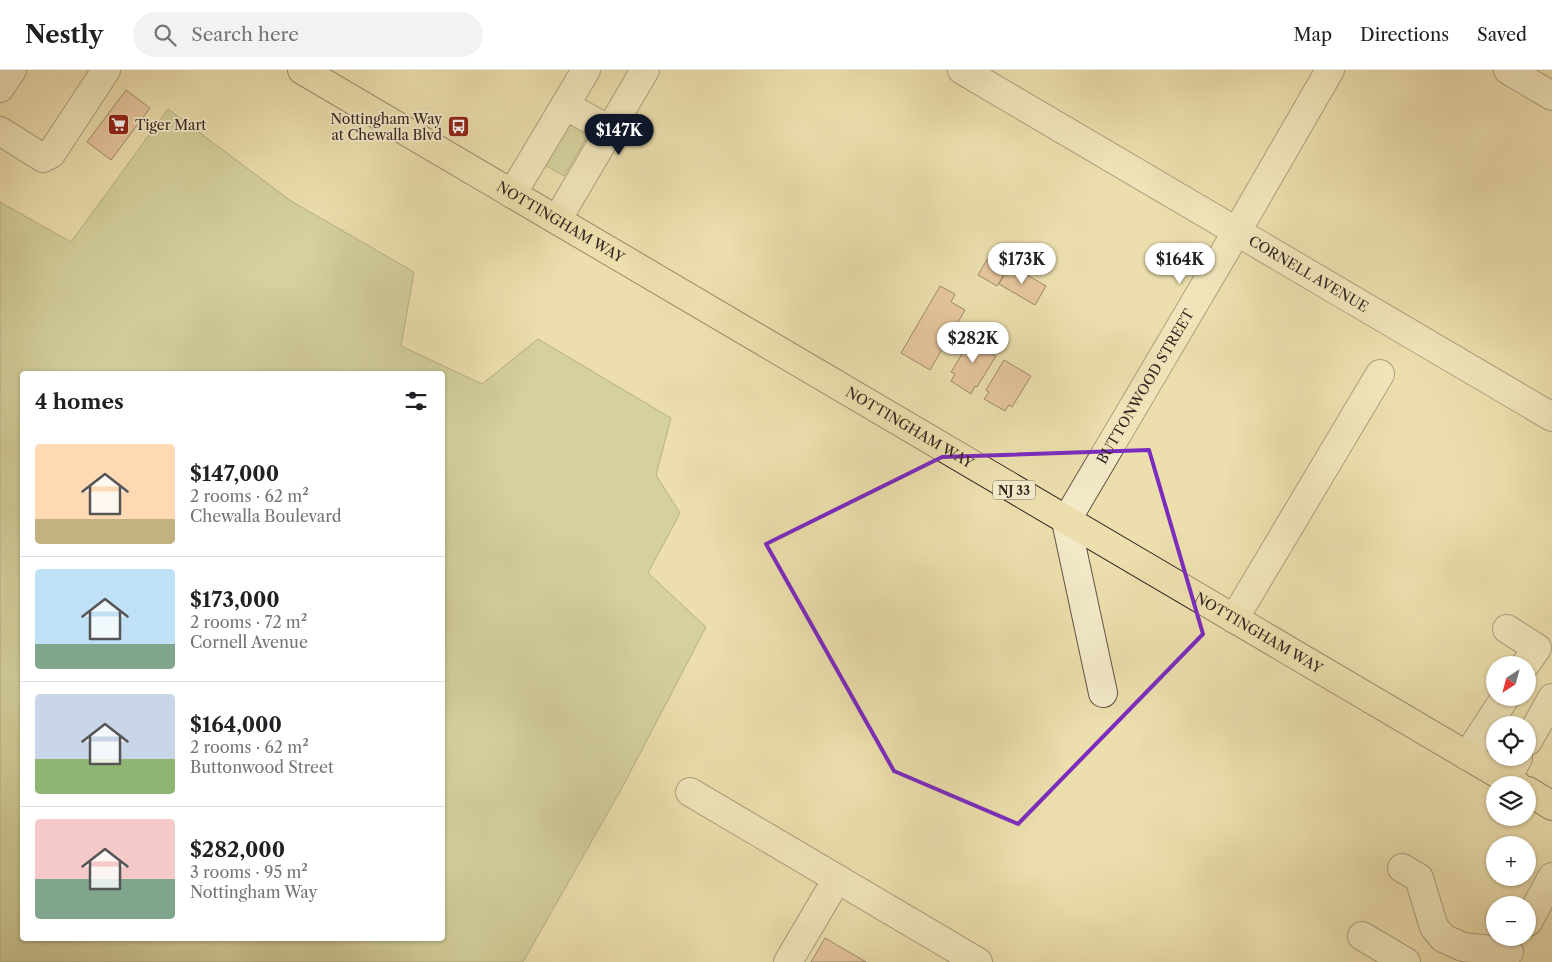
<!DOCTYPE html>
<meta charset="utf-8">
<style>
body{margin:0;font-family:"Libre Caslon Text",serif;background:#f2f2f2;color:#202124;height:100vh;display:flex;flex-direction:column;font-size:19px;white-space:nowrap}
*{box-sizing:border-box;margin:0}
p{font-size:16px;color:#757577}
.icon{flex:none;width:28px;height:28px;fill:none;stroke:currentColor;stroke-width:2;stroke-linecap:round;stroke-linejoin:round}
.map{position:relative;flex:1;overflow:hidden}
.drawer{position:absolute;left:20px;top:301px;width:425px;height:570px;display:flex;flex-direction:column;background:#fff;border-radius:5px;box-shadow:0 1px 4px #0004}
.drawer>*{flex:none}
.needle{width:32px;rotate:216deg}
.controls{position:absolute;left:1486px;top:586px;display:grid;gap:10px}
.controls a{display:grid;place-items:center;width:50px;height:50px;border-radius:50%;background:#fff;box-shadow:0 1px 4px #0004;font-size:25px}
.price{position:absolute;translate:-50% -42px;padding:0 11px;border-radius:18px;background:#fff;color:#222;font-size:16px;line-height:32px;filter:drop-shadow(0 1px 2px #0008)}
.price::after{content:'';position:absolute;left:50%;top:30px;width:15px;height:11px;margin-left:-8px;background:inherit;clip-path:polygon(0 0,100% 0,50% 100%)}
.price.on{background:#111827;color:#fff}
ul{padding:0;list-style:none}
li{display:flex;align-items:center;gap:15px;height:125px;padding:0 15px}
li+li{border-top:1px solid #e0e0e0}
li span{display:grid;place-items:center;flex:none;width:140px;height:100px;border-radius:5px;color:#555}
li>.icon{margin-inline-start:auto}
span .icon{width:60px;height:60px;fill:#fffc;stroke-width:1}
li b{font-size:21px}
h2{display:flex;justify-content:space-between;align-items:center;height:60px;padding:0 15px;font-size:21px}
header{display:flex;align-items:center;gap:30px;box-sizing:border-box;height:70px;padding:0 25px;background:#fff;border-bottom:1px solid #e0e0e0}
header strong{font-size:24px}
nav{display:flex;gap:28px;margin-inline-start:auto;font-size:18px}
.search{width:350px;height:45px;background:#f2f2f2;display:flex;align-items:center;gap:12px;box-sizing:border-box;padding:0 18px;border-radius:28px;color:#757577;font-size:19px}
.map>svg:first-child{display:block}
.green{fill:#b7c28b;stroke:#767456;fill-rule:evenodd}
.building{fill:#e1a88c;stroke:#342721}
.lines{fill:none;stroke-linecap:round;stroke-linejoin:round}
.minor-casing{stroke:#625544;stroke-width:30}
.major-casing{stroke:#342721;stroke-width:30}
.minor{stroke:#f3eaca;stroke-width:28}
.major{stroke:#ecdfad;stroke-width:28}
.marked{fill:none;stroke:#7b2cbf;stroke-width:4;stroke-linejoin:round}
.labels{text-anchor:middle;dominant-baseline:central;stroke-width:4;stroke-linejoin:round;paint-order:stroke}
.shield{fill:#f3eaca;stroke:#6d6254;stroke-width:1}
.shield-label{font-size:12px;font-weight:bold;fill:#342721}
.poi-label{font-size:14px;fill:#342721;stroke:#f3eaca;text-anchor:end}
.street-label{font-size:14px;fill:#342721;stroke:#f3eaca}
</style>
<header>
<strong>Nestly</strong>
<div class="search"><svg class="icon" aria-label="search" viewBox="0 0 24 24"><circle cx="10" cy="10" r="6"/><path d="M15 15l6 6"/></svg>Search here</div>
<nav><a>Map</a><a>Directions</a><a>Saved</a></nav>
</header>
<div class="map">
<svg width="1552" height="892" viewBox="0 0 1552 892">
<rect width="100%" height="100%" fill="#ecdfad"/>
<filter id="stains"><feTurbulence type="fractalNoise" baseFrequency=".004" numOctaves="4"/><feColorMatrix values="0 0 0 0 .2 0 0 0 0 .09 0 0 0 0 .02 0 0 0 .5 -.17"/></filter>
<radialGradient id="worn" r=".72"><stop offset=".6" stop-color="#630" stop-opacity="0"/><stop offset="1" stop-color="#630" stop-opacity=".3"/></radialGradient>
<g class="green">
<path d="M 168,39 L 291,131 L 414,202 L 401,276 L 482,314 L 538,269 L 671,348 L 656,405 L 680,443 L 648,503 L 706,557 L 623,716 L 523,892 L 0,892 L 0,132 L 71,172 ZM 22,304 L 442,304 L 442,869 L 22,869 Z"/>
<path d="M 576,54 L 587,63 L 586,69 L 564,106 L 545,95 L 567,59 L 571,55 Z"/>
</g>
<g class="building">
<path d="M 126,20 L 150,38 L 111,90 L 87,72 Z"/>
<path d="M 991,183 L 1010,195 L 997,216 L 978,205 Z"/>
<path d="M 1010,195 L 1046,216 L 1035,235 L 999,214 Z"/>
<path d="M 940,216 L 955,224 L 951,232 L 965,240 L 930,300 L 901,283 Z"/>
<path d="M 974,264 L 993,275 L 989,282 L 996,286 L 977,317 L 975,316 L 971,324 L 951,311 L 955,304 L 951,302 Z"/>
<path d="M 1004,290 L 1031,306 L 1012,337 L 1009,335 L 1005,341 L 984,329 L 989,322 L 986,320 Z"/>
<path d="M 825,868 L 866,892 L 811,892 Z"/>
</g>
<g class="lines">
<defs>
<g id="minor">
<path id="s1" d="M 962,0 L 1552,347"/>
<path d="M 1508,0 L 1552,26"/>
<path d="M 0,18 L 12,0"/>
<path d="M 565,35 L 609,60"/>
<path d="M 0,61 L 43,88 L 51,84 L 106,0"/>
<path d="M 512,124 L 586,0"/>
<path d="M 557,150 L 645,0"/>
<path d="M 1234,549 L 1380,304"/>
<path d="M 1507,559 L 1537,578 L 1525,595"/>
<path id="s2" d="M 1103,623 L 1066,451 L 1237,161 L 1330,0"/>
<path d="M 1528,671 L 1552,628"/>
<path d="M 1467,686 L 1505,628"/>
<path d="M 1506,709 L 1518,688"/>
<path d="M 690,722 L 978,892"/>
<path d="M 1402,798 L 1419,808 L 1434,857 L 1443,868 L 1463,877 L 1509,882"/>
<path d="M 1528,852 L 1552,807"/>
<path d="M 1362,866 L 1406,892"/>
<path d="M 788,892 L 837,809"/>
</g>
<g id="major">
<path id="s3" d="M 302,0 L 1517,715"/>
<path d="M 1528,721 L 1552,736"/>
</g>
</defs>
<use href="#minor" class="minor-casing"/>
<use href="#major" class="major-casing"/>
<use href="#minor" class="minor"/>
<use href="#major" class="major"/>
</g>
<path d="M0 0H1552V892H0ZM 1149,380 L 1203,564 L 1018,754 L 894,701 L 766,474 L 942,387 Z" fill="#ecdfad" fill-opacity=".55" fill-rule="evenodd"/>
<path class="marked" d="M 1149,380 L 1203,564 L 1018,754 L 894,701 L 766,474 L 942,387 Z"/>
<defs>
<symbol id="supermarket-square" viewBox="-11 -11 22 22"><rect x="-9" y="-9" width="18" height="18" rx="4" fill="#8f2418" stroke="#f3eaca"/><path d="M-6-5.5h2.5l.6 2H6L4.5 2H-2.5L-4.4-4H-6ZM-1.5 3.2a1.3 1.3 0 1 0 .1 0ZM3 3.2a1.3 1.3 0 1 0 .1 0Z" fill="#fff"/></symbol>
<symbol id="bus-square" viewBox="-11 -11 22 22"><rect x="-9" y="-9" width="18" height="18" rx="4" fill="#8f2418" stroke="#f3eaca"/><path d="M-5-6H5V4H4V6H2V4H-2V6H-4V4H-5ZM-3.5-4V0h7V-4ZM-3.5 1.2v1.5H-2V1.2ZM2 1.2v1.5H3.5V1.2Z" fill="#fff"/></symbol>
</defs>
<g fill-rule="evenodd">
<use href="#supermarket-square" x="106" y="42" width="25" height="25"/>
<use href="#bus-square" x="446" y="44" width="25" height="25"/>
</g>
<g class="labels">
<rect class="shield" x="993" y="410.5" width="42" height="19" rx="4"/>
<g class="shield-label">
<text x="1014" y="420">NJ 33</text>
</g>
<g class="poi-label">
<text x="442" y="49">Nottingham Way<tspan x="442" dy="16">at Chewalla Blvd</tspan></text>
<text x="135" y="55" text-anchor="start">Tiger Mart</text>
</g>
<g class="street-label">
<text stroke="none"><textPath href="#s3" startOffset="300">NOTTINGHAM WAY</textPath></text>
<text stroke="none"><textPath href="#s1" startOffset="402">CORNELL AVENUE</textPath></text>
<text stroke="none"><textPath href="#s2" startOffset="332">BUTTONWOOD STREET</textPath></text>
<text stroke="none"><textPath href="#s3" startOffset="705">NOTTINGHAM WAY</textPath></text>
<text stroke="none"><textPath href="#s3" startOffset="1110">NOTTINGHAM WAY</textPath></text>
</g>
</g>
<rect width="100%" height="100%" filter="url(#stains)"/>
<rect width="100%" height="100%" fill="url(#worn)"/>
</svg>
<div class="controls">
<a><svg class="needle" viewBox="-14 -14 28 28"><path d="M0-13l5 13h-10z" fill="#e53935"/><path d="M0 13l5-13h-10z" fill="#757577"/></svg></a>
<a><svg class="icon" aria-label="locate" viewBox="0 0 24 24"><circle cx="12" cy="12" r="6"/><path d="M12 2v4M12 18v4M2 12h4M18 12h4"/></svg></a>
<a><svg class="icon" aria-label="layers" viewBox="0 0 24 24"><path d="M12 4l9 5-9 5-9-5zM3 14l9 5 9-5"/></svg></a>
<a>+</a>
<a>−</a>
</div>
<b class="price on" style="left:619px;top:86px">$147K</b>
<b class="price" style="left:1022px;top:215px">$173K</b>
<b class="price" style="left:1180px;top:215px">$164K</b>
<b class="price" style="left:973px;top:294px">$282K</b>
<section class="drawer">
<h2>4 homes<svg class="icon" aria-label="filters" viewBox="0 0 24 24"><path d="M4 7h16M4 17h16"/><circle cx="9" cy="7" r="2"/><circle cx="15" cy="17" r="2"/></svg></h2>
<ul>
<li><span style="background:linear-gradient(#ffd9b3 75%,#c2b280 0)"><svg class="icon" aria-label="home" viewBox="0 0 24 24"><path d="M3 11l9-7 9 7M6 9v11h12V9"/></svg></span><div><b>$147,000</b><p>2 rooms · 62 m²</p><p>Chewalla Boulevard</p></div></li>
<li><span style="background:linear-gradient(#bfe0f5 75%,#7fa58c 0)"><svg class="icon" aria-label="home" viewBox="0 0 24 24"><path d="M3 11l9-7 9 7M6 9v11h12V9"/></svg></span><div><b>$173,000</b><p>2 rooms · 72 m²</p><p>Cornell Avenue</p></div></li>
<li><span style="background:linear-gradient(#c9d6e8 65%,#8fb573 0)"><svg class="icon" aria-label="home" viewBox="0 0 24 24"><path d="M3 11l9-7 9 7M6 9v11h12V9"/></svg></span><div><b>$164,000</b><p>2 rooms · 62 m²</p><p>Buttonwood Street</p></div></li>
<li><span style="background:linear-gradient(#f6c9c9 60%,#7fa58c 0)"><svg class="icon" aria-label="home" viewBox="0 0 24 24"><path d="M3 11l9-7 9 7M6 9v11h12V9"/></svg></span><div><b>$282,000</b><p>3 rooms · 95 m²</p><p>Nottingham Way</p></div></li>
</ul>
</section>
</div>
